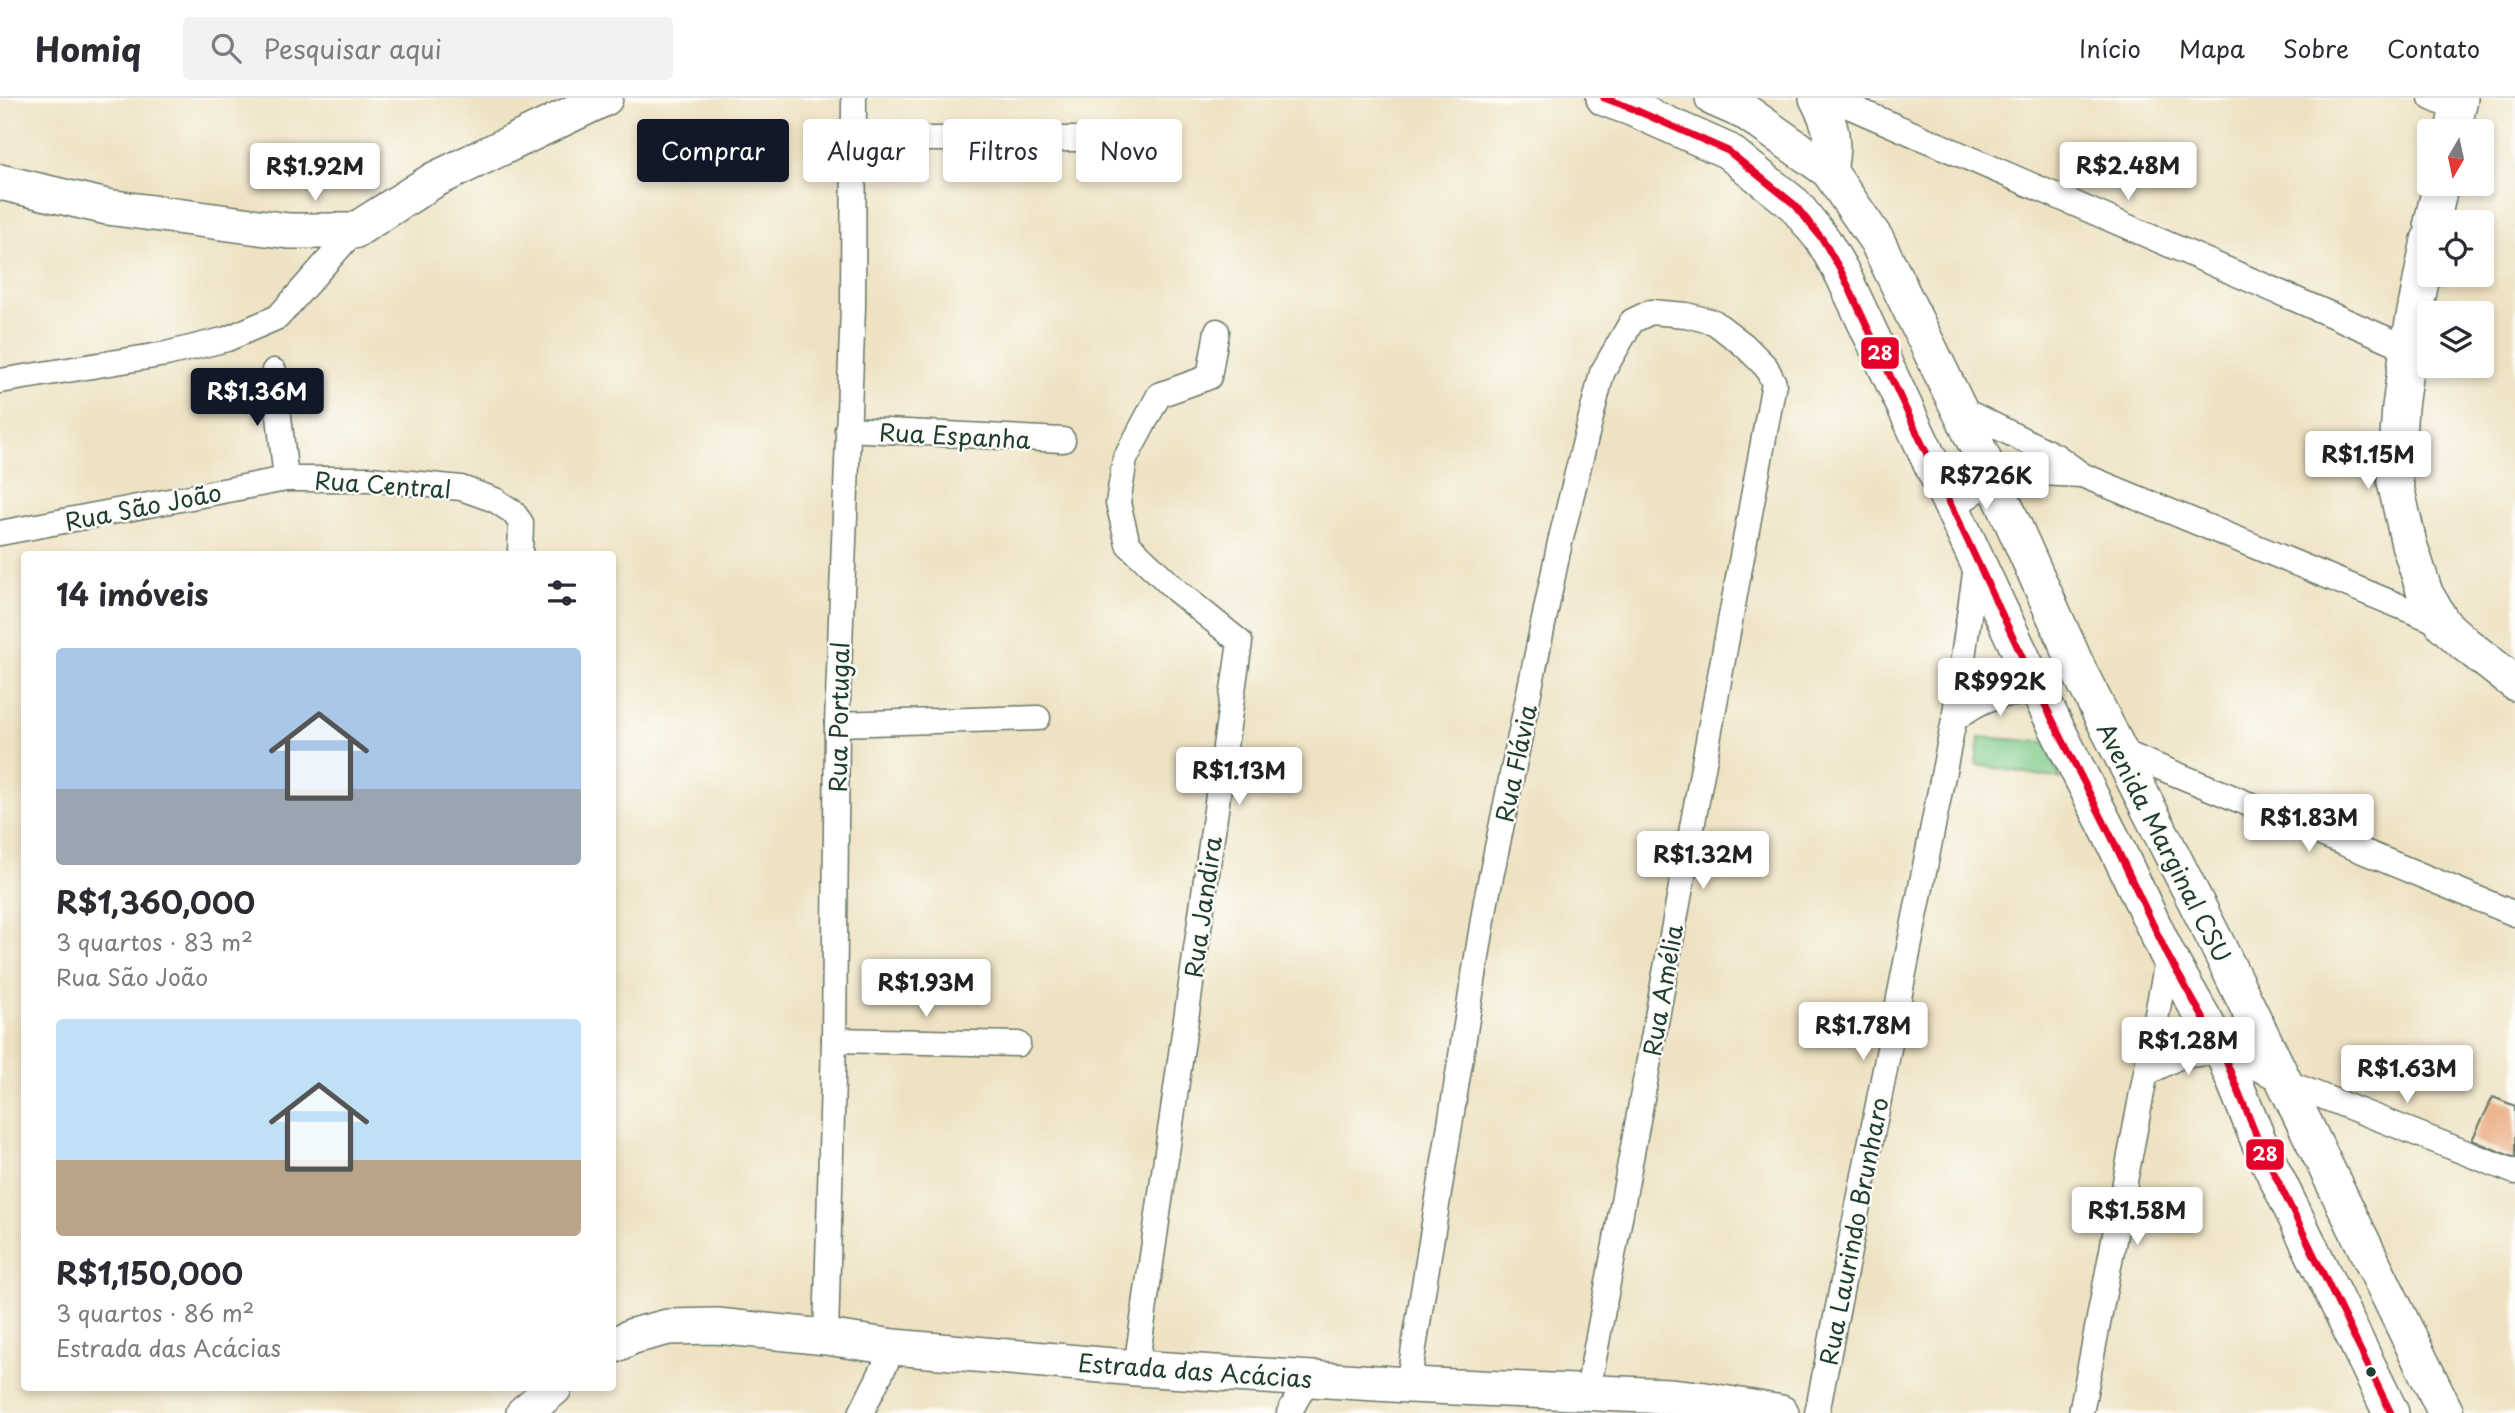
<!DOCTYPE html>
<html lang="pt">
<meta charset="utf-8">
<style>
body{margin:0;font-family:"Playpen Sans",sans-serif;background:#f2f2f3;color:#2b2b33;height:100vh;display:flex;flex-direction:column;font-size:26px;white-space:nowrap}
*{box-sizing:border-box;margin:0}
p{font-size:23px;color:#7c7c81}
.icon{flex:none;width:38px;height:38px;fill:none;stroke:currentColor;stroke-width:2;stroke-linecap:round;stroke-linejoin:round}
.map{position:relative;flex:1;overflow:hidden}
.sheet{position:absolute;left:21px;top:453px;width:595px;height:840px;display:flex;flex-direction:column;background:#fff;border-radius:7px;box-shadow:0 4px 10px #0003}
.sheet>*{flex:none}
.top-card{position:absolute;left:637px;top:21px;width:665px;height:63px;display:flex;gap:14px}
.needle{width:46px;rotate:189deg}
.buttons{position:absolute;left:2417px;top:21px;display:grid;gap:14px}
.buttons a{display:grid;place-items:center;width:77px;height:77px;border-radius:7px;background:#fff;box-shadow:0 4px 10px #0003;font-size:35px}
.price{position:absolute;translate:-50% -60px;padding:0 16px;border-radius:7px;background:#fff;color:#222;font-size:23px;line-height:46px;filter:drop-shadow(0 2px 4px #0008)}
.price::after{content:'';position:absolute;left:50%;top:42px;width:21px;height:16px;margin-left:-10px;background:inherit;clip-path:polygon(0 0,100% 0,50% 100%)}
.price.current{background:#111827;color:#fff}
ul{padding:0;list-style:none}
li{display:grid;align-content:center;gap:14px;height:371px;padding:0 35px}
li span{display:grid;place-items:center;height:217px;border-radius:7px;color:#555}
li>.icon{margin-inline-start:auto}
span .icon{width:126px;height:126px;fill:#fffc;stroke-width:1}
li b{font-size:30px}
h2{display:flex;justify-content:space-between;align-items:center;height:84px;padding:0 35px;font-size:30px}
.tag{padding:0 24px;border-radius:7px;background:#fff;box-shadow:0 4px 10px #0003;font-size:24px;line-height:63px}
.tag.current{background:#111827;color:#fff}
header{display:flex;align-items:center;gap:42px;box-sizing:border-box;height:98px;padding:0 35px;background:#fff;border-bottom:2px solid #e1e1e2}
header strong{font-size:33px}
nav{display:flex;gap:38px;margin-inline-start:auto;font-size:24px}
.search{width:490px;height:63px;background:#f2f2f3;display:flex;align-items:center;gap:18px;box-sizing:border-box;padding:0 24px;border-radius:7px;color:#7c7c81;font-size:26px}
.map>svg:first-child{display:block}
.green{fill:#7dca89;stroke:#4e845e;stroke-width:2}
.building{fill:#e8a173}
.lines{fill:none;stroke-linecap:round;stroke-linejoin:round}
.street-casing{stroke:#677766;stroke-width:27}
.secondary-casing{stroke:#677766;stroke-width:38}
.street{stroke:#fff;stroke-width:24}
.secondary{stroke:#fff;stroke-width:35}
.bus-1-casing{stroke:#fdfcf7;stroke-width:12}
.bus-1{stroke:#e4002b;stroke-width:7}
.bus-dot{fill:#1f3d34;stroke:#fdfcf7;stroke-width:2.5}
.labels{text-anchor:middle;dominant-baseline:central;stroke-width:5;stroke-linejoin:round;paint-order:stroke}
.street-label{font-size:24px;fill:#1f3d34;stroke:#fdfcf7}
.line-badge{stroke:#fdfcf7;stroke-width:2.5}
.badge-label{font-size:19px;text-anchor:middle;font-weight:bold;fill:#fff}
</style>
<header>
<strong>Homiq</strong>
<div class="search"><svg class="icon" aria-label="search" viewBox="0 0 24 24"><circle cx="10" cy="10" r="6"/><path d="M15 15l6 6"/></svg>Pesquisar aqui</div>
<nav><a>Início</a><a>Mapa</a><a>Sobre</a><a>Contato</a></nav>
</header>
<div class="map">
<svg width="2515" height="1315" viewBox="0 0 2515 1315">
<rect width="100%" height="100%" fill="#fdfcf7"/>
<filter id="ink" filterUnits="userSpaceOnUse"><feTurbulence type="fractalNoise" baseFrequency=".0143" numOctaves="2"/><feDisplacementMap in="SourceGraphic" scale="14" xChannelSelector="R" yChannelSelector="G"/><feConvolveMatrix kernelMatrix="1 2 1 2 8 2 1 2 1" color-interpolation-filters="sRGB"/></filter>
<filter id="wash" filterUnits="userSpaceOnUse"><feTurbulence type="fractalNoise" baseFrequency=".00686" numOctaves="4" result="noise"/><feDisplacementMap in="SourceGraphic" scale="28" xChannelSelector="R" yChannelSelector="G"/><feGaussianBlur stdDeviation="1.57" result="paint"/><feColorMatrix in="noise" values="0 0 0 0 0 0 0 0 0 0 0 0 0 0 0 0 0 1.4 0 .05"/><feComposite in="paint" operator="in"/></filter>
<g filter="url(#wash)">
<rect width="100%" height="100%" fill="#eee2c3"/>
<path class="green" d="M 1979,639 L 2045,644 L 2061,681 L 1976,667 Z"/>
<g id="blocks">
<path class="building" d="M 2493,999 L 2515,1008 L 2515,1060 L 2472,1042 Z"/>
</g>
</g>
<g filter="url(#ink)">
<use href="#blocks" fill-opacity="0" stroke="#677766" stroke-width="2"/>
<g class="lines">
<defs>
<g id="street">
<path d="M 1830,0 L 2408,250"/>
<path d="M 2431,0 L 2458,12"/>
<path d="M 856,41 L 1129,41"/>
<path d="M 274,273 L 286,381"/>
<path d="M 0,283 L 166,256 L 227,241 L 278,219 L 354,133"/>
<path d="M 1957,309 L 2056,358 L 2082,377 L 2443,526"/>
<path d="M 847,331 L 1063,342"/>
<path d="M 1952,410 L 1993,381 L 2037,375 L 2082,377"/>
<path d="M 0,435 L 286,381 L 370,381 L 461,390 L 495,402 L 513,414 L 521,425 L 520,457"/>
<path d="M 1954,622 C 1984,598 2000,595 2039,595"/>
<path d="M 837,626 L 1038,620"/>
<path d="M 2120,653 L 2515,816"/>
<path d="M 834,942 L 1018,946"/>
<path d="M 2147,975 L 2180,958 L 2222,953 L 2283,983 L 2515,1074"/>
<path d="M 826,1239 L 834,942 L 837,626 L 853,209 L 854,0"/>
<path d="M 1136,1270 L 1240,544 L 1177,493 L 1128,446 L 1118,405 L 1125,361 L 1159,297 L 1209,279 L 1217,233"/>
<path d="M 1408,1287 L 1486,803 L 1560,444 L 1602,275 L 1632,223 L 1651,214 L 1686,217 L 1714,224 L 1744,247 L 1766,269 L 1774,285 L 1588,1293"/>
<path d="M 861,1315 L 894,1249"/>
<path d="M 1289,1315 L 1308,1280"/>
<path d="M 1817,1315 L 1954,622 L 1977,462"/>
<path d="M 2081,1315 L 2168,858"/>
</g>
<g id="secondary">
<path d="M 1604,0 L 1631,10 L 1728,53 L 1795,107 L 1823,142 L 1842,175 L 2039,595 L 2111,738 L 2168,858 L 2222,953 L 2259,1044 L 2391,1315"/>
<path d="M 1713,0 L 1747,15 L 1829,73 L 1877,143 L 1993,381 L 2080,575 L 2215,842 L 2446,1315"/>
<path d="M 1817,0 C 1832,28 1835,42 1829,73"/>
<path d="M 2453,33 L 2460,0"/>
<path d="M 0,84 L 107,109 L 289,133 L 354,133 L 434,82 L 605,0"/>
<path d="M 2432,124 L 2441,86"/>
<path d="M 2429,142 L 2408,250 L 2400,309 L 2395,384 L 2409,446 L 2425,495 L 2443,526 L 2465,546 L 2515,585"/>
<path d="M 612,1248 L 633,1238 L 668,1229 L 717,1228 L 826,1239 L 894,1249 L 1136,1270 L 1408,1287 L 1669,1298 L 1705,1302 L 1781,1315"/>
<path d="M 524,1315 L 554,1290"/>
</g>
</defs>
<use href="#street" class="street-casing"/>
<use href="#secondary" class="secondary-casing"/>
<use href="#street" class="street"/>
<use href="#secondary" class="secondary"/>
<defs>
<path id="bus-1" d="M 1604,0 L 1631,10 L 1728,53 L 1795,107 L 1823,142 L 1842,175 L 2039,595 L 2111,738 L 2168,858 L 2222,953 L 2259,1044 L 2391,1315"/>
</defs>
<use href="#bus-1" class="bus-1-casing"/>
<use href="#bus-1" class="bus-1"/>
</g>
</g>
<circle class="bus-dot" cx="2371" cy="1274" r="6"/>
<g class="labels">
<g class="street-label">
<text transform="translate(955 337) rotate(3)">Rua Espanha</text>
<text transform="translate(383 386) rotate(4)">Rua Central</text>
<text transform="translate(143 408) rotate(-11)">Rua São João</text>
<text transform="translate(838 619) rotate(-89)">Rua Portugal</text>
<text transform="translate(1515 665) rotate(-78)">Rua Flávia</text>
<text transform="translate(2165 744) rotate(63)">Avenida Marginal CSU</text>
<text transform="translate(1202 809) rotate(-82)">Rua Jandira</text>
<text transform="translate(1662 892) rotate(-80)">Rua Amélia</text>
<text transform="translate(1853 1133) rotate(-79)">Rua Laurindo Brunharo</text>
<text transform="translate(1195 1272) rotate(4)">Estrada das Acácias</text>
</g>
</g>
<g class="line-badge">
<rect x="1860" y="238" width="40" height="34" rx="7" fill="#e4002b"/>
<rect x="2245" y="1040" width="40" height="33" rx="7" fill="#e4002b"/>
</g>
<g class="badge-label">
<text x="1880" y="262">28</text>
<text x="2265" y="1063">28</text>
</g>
</svg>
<div class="buttons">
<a><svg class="needle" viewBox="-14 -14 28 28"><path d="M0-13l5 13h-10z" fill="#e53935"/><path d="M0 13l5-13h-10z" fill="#7c7c81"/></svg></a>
<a><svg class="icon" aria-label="locate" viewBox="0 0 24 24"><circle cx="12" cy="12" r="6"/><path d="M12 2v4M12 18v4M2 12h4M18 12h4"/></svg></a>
<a><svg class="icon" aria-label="layers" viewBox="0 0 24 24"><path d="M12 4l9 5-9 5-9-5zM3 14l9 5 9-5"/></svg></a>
</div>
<b class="price" style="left:2128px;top:104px">R$2.48M</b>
<b class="price" style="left:315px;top:105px">R$1.92M</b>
<b class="price current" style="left:257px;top:330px">R$1.36M</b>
<b class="price" style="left:2368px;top:393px">R$1.15M</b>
<b class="price" style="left:1986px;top:414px">R$726K</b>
<b class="price" style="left:2000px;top:620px">R$992K</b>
<b class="price" style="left:1239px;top:709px">R$1.13M</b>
<b class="price" style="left:2309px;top:756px">R$1.83M</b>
<b class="price" style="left:1703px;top:793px">R$1.32M</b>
<b class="price" style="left:926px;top:921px">R$1.93M</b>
<b class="price" style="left:1863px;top:964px">R$1.78M</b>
<b class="price" style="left:2188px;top:979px">R$1.28M</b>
<b class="price" style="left:2407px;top:1007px">R$1.63M</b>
<b class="price" style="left:2137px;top:1149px">R$1.58M</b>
<div class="top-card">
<a class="tag current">Comprar</a>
<a class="tag">Alugar</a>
<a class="tag">Filtros</a>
<a class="tag">Novo</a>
</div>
<section class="sheet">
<h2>14 imóveis<svg class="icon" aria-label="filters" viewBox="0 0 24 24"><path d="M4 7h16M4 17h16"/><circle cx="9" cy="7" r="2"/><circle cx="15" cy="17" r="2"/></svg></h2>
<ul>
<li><span style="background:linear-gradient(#a9c7e8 65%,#9aa5b1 0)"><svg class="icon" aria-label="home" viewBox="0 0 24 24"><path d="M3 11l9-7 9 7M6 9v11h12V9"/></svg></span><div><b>R$1,360,000</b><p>3 quartos · 83 m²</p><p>Rua São João</p></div></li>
<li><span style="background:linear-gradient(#bfe0f5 65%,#b9a48a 0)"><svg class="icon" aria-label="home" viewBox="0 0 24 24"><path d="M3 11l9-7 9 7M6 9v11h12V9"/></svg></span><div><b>R$1,150,000</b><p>3 quartos · 86 m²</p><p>Estrada das Acácias</p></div></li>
</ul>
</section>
</div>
